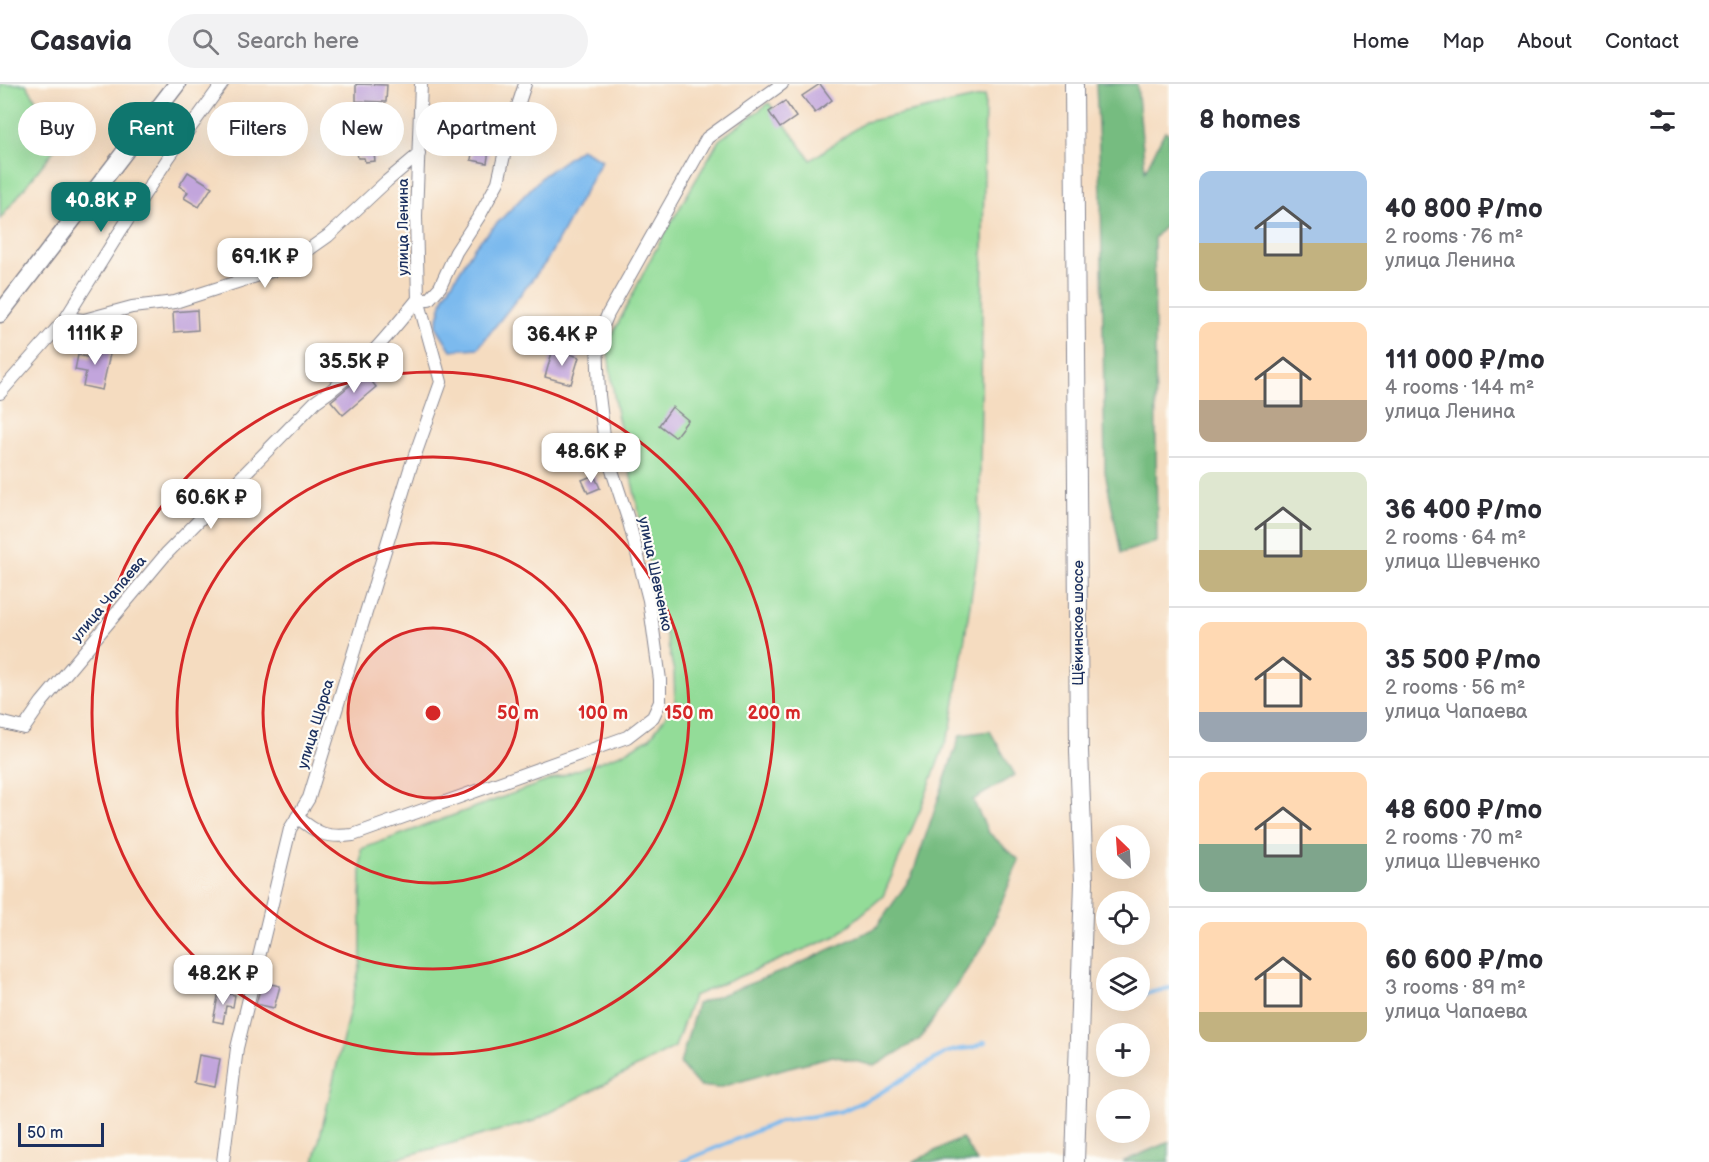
<!DOCTYPE html>
<meta charset="utf-8">
<style>
body{margin:0;font-family:"Balsamiq Sans",sans-serif;background:#f2f2f3;color:#2b2b33;height:100vh;display:flex;flex-direction:column;font-size:22px;white-space:nowrap}
*{box-sizing:border-box;margin:0}
p{font-size:20px;color:#7c7c81}
.icon{flex:none;width:33px;height:33px;fill:none;stroke:currentColor;stroke-width:2;stroke-linecap:round;stroke-linejoin:round}
.map{position:relative;flex:1;overflow:hidden}
.drawer{display:flex;flex-direction:column;background:#fff;width:540px}
.drawer>*{flex:none}
.banner{position:absolute;left:18px;top:18px;width:570px;height:54px;display:flex;gap:12px}
.needle{width:39px;rotate:335deg}
.buttons{position:absolute;left:1096px;top:741px;display:grid;gap:12px}
.buttons a{display:grid;place-items:center;width:54px;height:54px;border-radius:50%;background:#fff;box-shadow:0 6px 24px #0002;font-size:30px}
.scale{position:absolute;left:18px;bottom:15px;width:86px;box-sizing:border-box;padding-left:6px;border:3px solid #1b2f5e;border-top:0;font-size:16px;line-height:21px;white-space:nowrap;color:#1b2f5e;-webkit-text-stroke:4px #fdfcf7;paint-order:stroke}
.price{position:absolute;translate:-50% -51px;padding:0 14px;border-radius:12px;background:#fff;color:#222;font-size:20px;line-height:39px;filter:drop-shadow(0 2px 3px #0008)}
.price::after{content:'';position:absolute;left:50%;top:36px;width:18px;height:14px;margin-left:-9px;background:inherit;clip-path:polygon(0 0,100% 0,50% 100%)}
.price.current{background:#0f766e;color:#fff}
ul{padding:0;list-style:none}
li{display:flex;align-items:center;gap:18px;height:150px;padding:0 30px}
li+li{border-top:2px solid #e1e1e2}
li span{display:grid;place-items:center;flex:none;width:168px;height:120px;border-radius:12px;color:#555}
li>.icon{margin-inline-start:auto}
span .icon{width:72px;height:72px;fill:#fffc;stroke-width:1}
li b{font-size:26px}
h2{display:flex;justify-content:space-between;align-items:center;height:72px;padding:0 30px;font-size:26px}
.chip{padding:0 21px;border-radius:27px;background:#fff;box-shadow:0 6px 24px #0002;font-size:21px;line-height:54px}
.chip.current{background:#0f766e;color:#fff}
header{display:flex;align-items:center;gap:36px;box-sizing:border-box;height:84px;padding:0 30px;background:#fff;border-bottom:2px solid #e1e1e2}
header strong{font-size:28px}
nav{display:flex;gap:33px;margin-inline-start:auto;font-size:21px}
.search{width:420px;height:54px;background:#f2f2f3;display:flex;align-items:center;gap:15px;box-sizing:border-box;padding:0 21px;border-radius:33px;color:#7c7c81;font-size:22px}
main{display:flex;flex:1;min-height:0}
.map>svg:first-child{display:block}
.green{fill:#93dc98;stroke:#57867b;stroke-width:1.5}
.forest{fill:#76bc80;stroke:#48766f;stroke-width:1.5}
.water{fill:#7bbaee;stroke:#4b74a6;stroke-width:1.5}
.lines{fill:none;stroke-linecap:round;stroke-linejoin:round}
.stream{stroke:#7bbaee;stroke-width:4}
.building{fill:#c2a5dc}
.street-casing{stroke:#88868f;stroke-width:14}
.secondary-casing{stroke:#88868f;stroke-width:19}
.primary-casing{stroke:#88868f;stroke-width:20}
.street{stroke:#fff;stroke-width:12}
.secondary{stroke:#fff;stroke-width:16}
.primary{stroke:#fff;stroke-width:18}
.ring{fill:none;stroke:#d62828;stroke-width:3}
.labels{text-anchor:middle;dominant-baseline:central;stroke-width:4.5;stroke-linejoin:round;paint-order:stroke}
.street-label{font-size:15px;fill:#1b2f5e;stroke:#fdfcf7}
.centre{fill:#d62828;stroke:#fdfcf7;stroke-width:3}
.ring-label{font-size:18px;text-anchor:middle;font-weight:bold;fill:#d62828;stroke:#fdfcf7;stroke-width:4.5;stroke-linejoin:round;paint-order:stroke}
</style>
<header>
<strong>Casavia</strong>
<div class="search"><svg class="icon" aria-label="search" viewBox="0 0 24 24"><circle cx="10" cy="10" r="6"/><path d="M15 15l6 6"/></svg>Search here</div>
<nav><a>Home</a><a>Map</a><a>About</a><a>Contact</a></nav>
</header>
<main>
<div class="map">
<svg width="1169" height="1078" viewBox="0 0 1169 1078">
<rect width="100%" height="100%" fill="#fdfcf7"/>
<filter id="ink" filterUnits="userSpaceOnUse"><feTurbulence type="fractalNoise" baseFrequency=".0167" numOctaves="2"/><feDisplacementMap in="SourceGraphic" scale="12" xChannelSelector="R" yChannelSelector="G"/><feConvolveMatrix kernelMatrix="1 2 1 2 8 2 1 2 1" color-interpolation-filters="sRGB"/></filter>
<filter id="wash" filterUnits="userSpaceOnUse"><feTurbulence type="fractalNoise" baseFrequency=".008" numOctaves="4" result="noise"/><feDisplacementMap in="SourceGraphic" scale="24" xChannelSelector="R" yChannelSelector="G"/><feGaussianBlur stdDeviation="1.35" result="paint"/><feColorMatrix in="noise" values="0 0 0 0 0 0 0 0 0 0 0 0 0 0 0 0 0 1.4 0 .05"/><feComposite in="paint" operator="in"/></filter>
<g filter="url(#wash)">
<rect width="100%" height="100%" fill="#f5dcc0"/>
<g class="green">
<path d="M 0,0 L 26,0 L 62,56 L 0,135 Z"/>
<path d="M 985,12 L 979,462 L 951,643 L 920,726 L 883,812 L 836,852 L 693,912 L 675,963 L 534,1037 L 383,1078 L 314,1078 L 361,878 L 361,765 L 621,670 L 650,654 L 675,619 L 674,588 L 616,325 L 607,262 L 652,172 L 719,56 L 769,19 L 811,76 L 865,38 Z"/>
</g>
<g class="forest">
<path d="M 1096,0 L 1137,0 L 1145,87 L 1165,47 L 1169,50 L 1169,137 L 1154,154 L 1157,458 L 1121,469 L 1105,388 L 1101,109 Z"/>
<path d="M 990,647 L 1015,691 L 973,716 L 988,748 L 1019,776 L 985,859 L 920,955 L 875,982 L 833,972 L 786,984 L 718,1004 L 699,1002 L 680,980 L 697,920 L 788,885 L 876,844 L 912,792 L 960,651 Z"/>
<path d="M 962,1054 L 977,1078 L 912,1078 Z"/>
<path d="M 1169,1058 L 1169,1078 L 1122,1078 Z"/>
</g>
<path class="water" d="M 581,65 L 602,76 L 546,178 L 478,264 L 451,266 L 436,242 L 444,212 L 475,162 L 544,91 Z"/>
<g class="lines">
<g class="stream">
<path d="M 1145,910 L 1169,904"/>
<path d="M 682,1078 L 782,1036 L 815,1032 L 842,1027 L 875,1012 L 945,969 L 960,965 L 972,964 L 985,958"/>
</g>
</g>
<g id="blocks">
<g class="building">
<path d="M 356,0 L 387,1 L 386,18 L 356,17 Z"/>
<path d="M 820,0 L 832,16 L 815,29 L 802,12 Z"/>
<path d="M 785,17 L 796,33 L 780,44 L 769,28 Z"/>
<path d="M 518,47 L 534,59 L 528,66 L 516,56 Z"/>
<path d="M 372,54 L 375,77 L 365,78 L 364,74 L 358,74 L 355,56 Z"/>
<path d="M 473,63 L 489,66 L 487,79 L 471,76 Z"/>
<path d="M 188,88 L 212,103 L 199,123 L 184,114 L 188,108 L 179,102 Z"/>
<path d="M 197,226 L 198,246 L 174,248 L 173,228 Z"/>
<path d="M 95,257 L 112,261 L 102,306 L 83,302 L 86,288 L 75,286 L 78,271 L 91,274 Z"/>
<path d="M 553,265 L 579,273 L 571,300 L 545,293 Z"/>
<path d="M 365,289 L 376,303 L 343,331 L 331,317 Z"/>
<path d="M 672,323 L 688,336 L 675,353 L 659,341 Z"/>
<path d="M 594,391 L 600,404 L 588,409 L 582,396 Z"/>
<path d="M 262,898 L 280,902 L 274,924 L 256,920 Z"/>
<path d="M 219,908 L 235,911 L 233,923 L 226,922 L 223,939 L 213,937 Z"/>
<path d="M 199,971 L 220,975 L 215,1003 L 194,999 Z"/>
</g>
</g>
</g>
<g filter="url(#ink)">
<use href="#blocks" fill-opacity="0" stroke="#88868f" stroke-width="1.5"/>
<g class="lines">
<defs>
<g id="street">
<path d="M 418,215 L 429,215 L 440,203 L 456,168 L 480,131 L 498,98 L 509,49 L 525,0"/>
<path d="M 66,234 L 84,236 L 132,223 L 175,218 L 284,183 L 328,152 L 387,97 L 419,70"/>
<path d="M 0,309 L 66,234 L 119,149 L 169,73 L 222,0"/>
<path d="M 0,638 L 24,644 L 42,618 L 166,470 L 315,318 C 356,291 387,253 418,215"/>
<path d="M 297,733 C 318,750 326,754 353,751 L 627,653 L 653,633 L 660,618 L 660,596 L 649,516 L 629,438 L 606,368 L 599,311 L 597,256 L 608,230 L 707,54 L 782,0"/>
<path d="M 223,1078 L 237,964 L 290,745 L 309,714 L 410,385 L 441,298 L 418,215 L 416,132 L 421,0"/>
</g>
<path id="secondary" d="M 0,230 L 177,0"/>
<path id="primary" d="M 1074,0 L 1079,667 L 1084,798 L 1075,1078"/>
</defs>
<use href="#street" class="street-casing"/>
<use href="#secondary" class="secondary-casing"/>
<use href="#primary" class="primary-casing"/>
<use href="#street" class="street"/>
<use href="#secondary" class="secondary"/>
<use href="#primary" class="primary"/>
</g>
</g>
<circle cx="433" cy="629" r="85" fill="#d62828" fill-opacity=".12"/>
<g class="ring">
<circle cx="433" cy="629" r="85"/>
<circle cx="433" cy="629" r="170"/>
<circle cx="433" cy="629" r="256"/>
<circle cx="433" cy="629" r="341"/>
</g>
<g class="labels">
<g class="street-label">
<text transform="translate(403 143) rotate(-90)">улица Ленина</text>
<text transform="translate(655 490) rotate(78)">улица Шевченко</text>
<text transform="translate(109 515) rotate(-50)">улица Чапаева</text>
<text transform="translate(1078 539) rotate(-90)">Щёкинское шоссе</text>
<text transform="translate(316 640) rotate(-73)">улица Щорса</text>
</g>
</g>
<circle cx="433" cy="629" r="9" class="centre"/>
<g class="ring-label">
<text x="518" y="635">50 m</text>
<text x="603" y="635">100 m</text>
<text x="689" y="635">150 m</text>
<text x="774" y="635">200 m</text>
</g>
</svg>
<div class="buttons">
<a><svg class="needle" viewBox="-14 -14 28 28"><path d="M0-13l5 13h-10z" fill="#e53935"/><path d="M0 13l5-13h-10z" fill="#7c7c81"/></svg></a>
<a><svg class="icon" aria-label="locate" viewBox="0 0 24 24"><circle cx="12" cy="12" r="6"/><path d="M12 2v4M12 18v4M2 12h4M18 12h4"/></svg></a>
<a><svg class="icon" aria-label="layers" viewBox="0 0 24 24"><path d="M12 4l9 5-9 5-9-5zM3 14l9 5 9-5"/></svg></a>
<a>+</a>
<a>−</a>
</div>
<div class="scale">50 m</div>
<b class="price current" style="left:101px;top:149px">40.8K ₽</b>
<b class="price" style="left:265px;top:205px">69.1K ₽</b>
<b class="price" style="left:95px;top:282px">111K ₽</b>
<b class="price" style="left:562px;top:283px">36.4K ₽</b>
<b class="price" style="left:354px;top:310px">35.5K ₽</b>
<b class="price" style="left:591px;top:400px">48.6K ₽</b>
<b class="price" style="left:211px;top:446px">60.6K ₽</b>
<b class="price" style="left:223px;top:922px">48.2K ₽</b>
<div class="banner">
<a class="chip">Buy</a>
<a class="chip current">Rent</a>
<a class="chip">Filters</a>
<a class="chip">New</a>
<a class="chip">Apartment</a>
</div>
</div>
<section class="drawer">
<h2>8 homes<svg class="icon" aria-label="filters" viewBox="0 0 24 24"><path d="M4 7h16M4 17h16"/><circle cx="9" cy="7" r="2"/><circle cx="15" cy="17" r="2"/></svg></h2>
<ul>
<li><span style="background:linear-gradient(#a9c7e8 60%,#c2b280 0)"><svg class="icon" aria-label="home" viewBox="0 0 24 24"><path d="M3 11l9-7 9 7M6 9v11h12V9"/></svg></span><div><b>40 800 ₽/mo</b><p>2 rooms · 76 m²</p><p>улица Ленина</p></div></li>
<li><span style="background:linear-gradient(#ffd9b3 65%,#b9a48a 0)"><svg class="icon" aria-label="home" viewBox="0 0 24 24"><path d="M3 11l9-7 9 7M6 9v11h12V9"/></svg></span><div><b>111 000 ₽/mo</b><p>4 rooms · 144 m²</p><p>улица Ленина</p></div></li>
<li><span style="background:linear-gradient(#dfe7d0 65%,#c2b280 0)"><svg class="icon" aria-label="home" viewBox="0 0 24 24"><path d="M3 11l9-7 9 7M6 9v11h12V9"/></svg></span><div><b>36 400 ₽/mo</b><p>2 rooms · 64 m²</p><p>улица Шевченко</p></div></li>
<li><span style="background:linear-gradient(#ffd9b3 75%,#9aa5b1 0)"><svg class="icon" aria-label="home" viewBox="0 0 24 24"><path d="M3 11l9-7 9 7M6 9v11h12V9"/></svg></span><div><b>35 500 ₽/mo</b><p>2 rooms · 56 m²</p><p>улица Чапаева</p></div></li>
<li><span style="background:linear-gradient(#ffd9b3 60%,#7fa58c 0)"><svg class="icon" aria-label="home" viewBox="0 0 24 24"><path d="M3 11l9-7 9 7M6 9v11h12V9"/></svg></span><div><b>48 600 ₽/mo</b><p>2 rooms · 70 m²</p><p>улица Шевченко</p></div></li>
<li><span style="background:linear-gradient(#ffd9b3 75%,#c2b280 0)"><svg class="icon" aria-label="home" viewBox="0 0 24 24"><path d="M3 11l9-7 9 7M6 9v11h12V9"/></svg></span><div><b>60 600 ₽/mo</b><p>3 rooms · 89 m²</p><p>улица Чапаева</p></div></li>
</ul>
</section>
</main>
